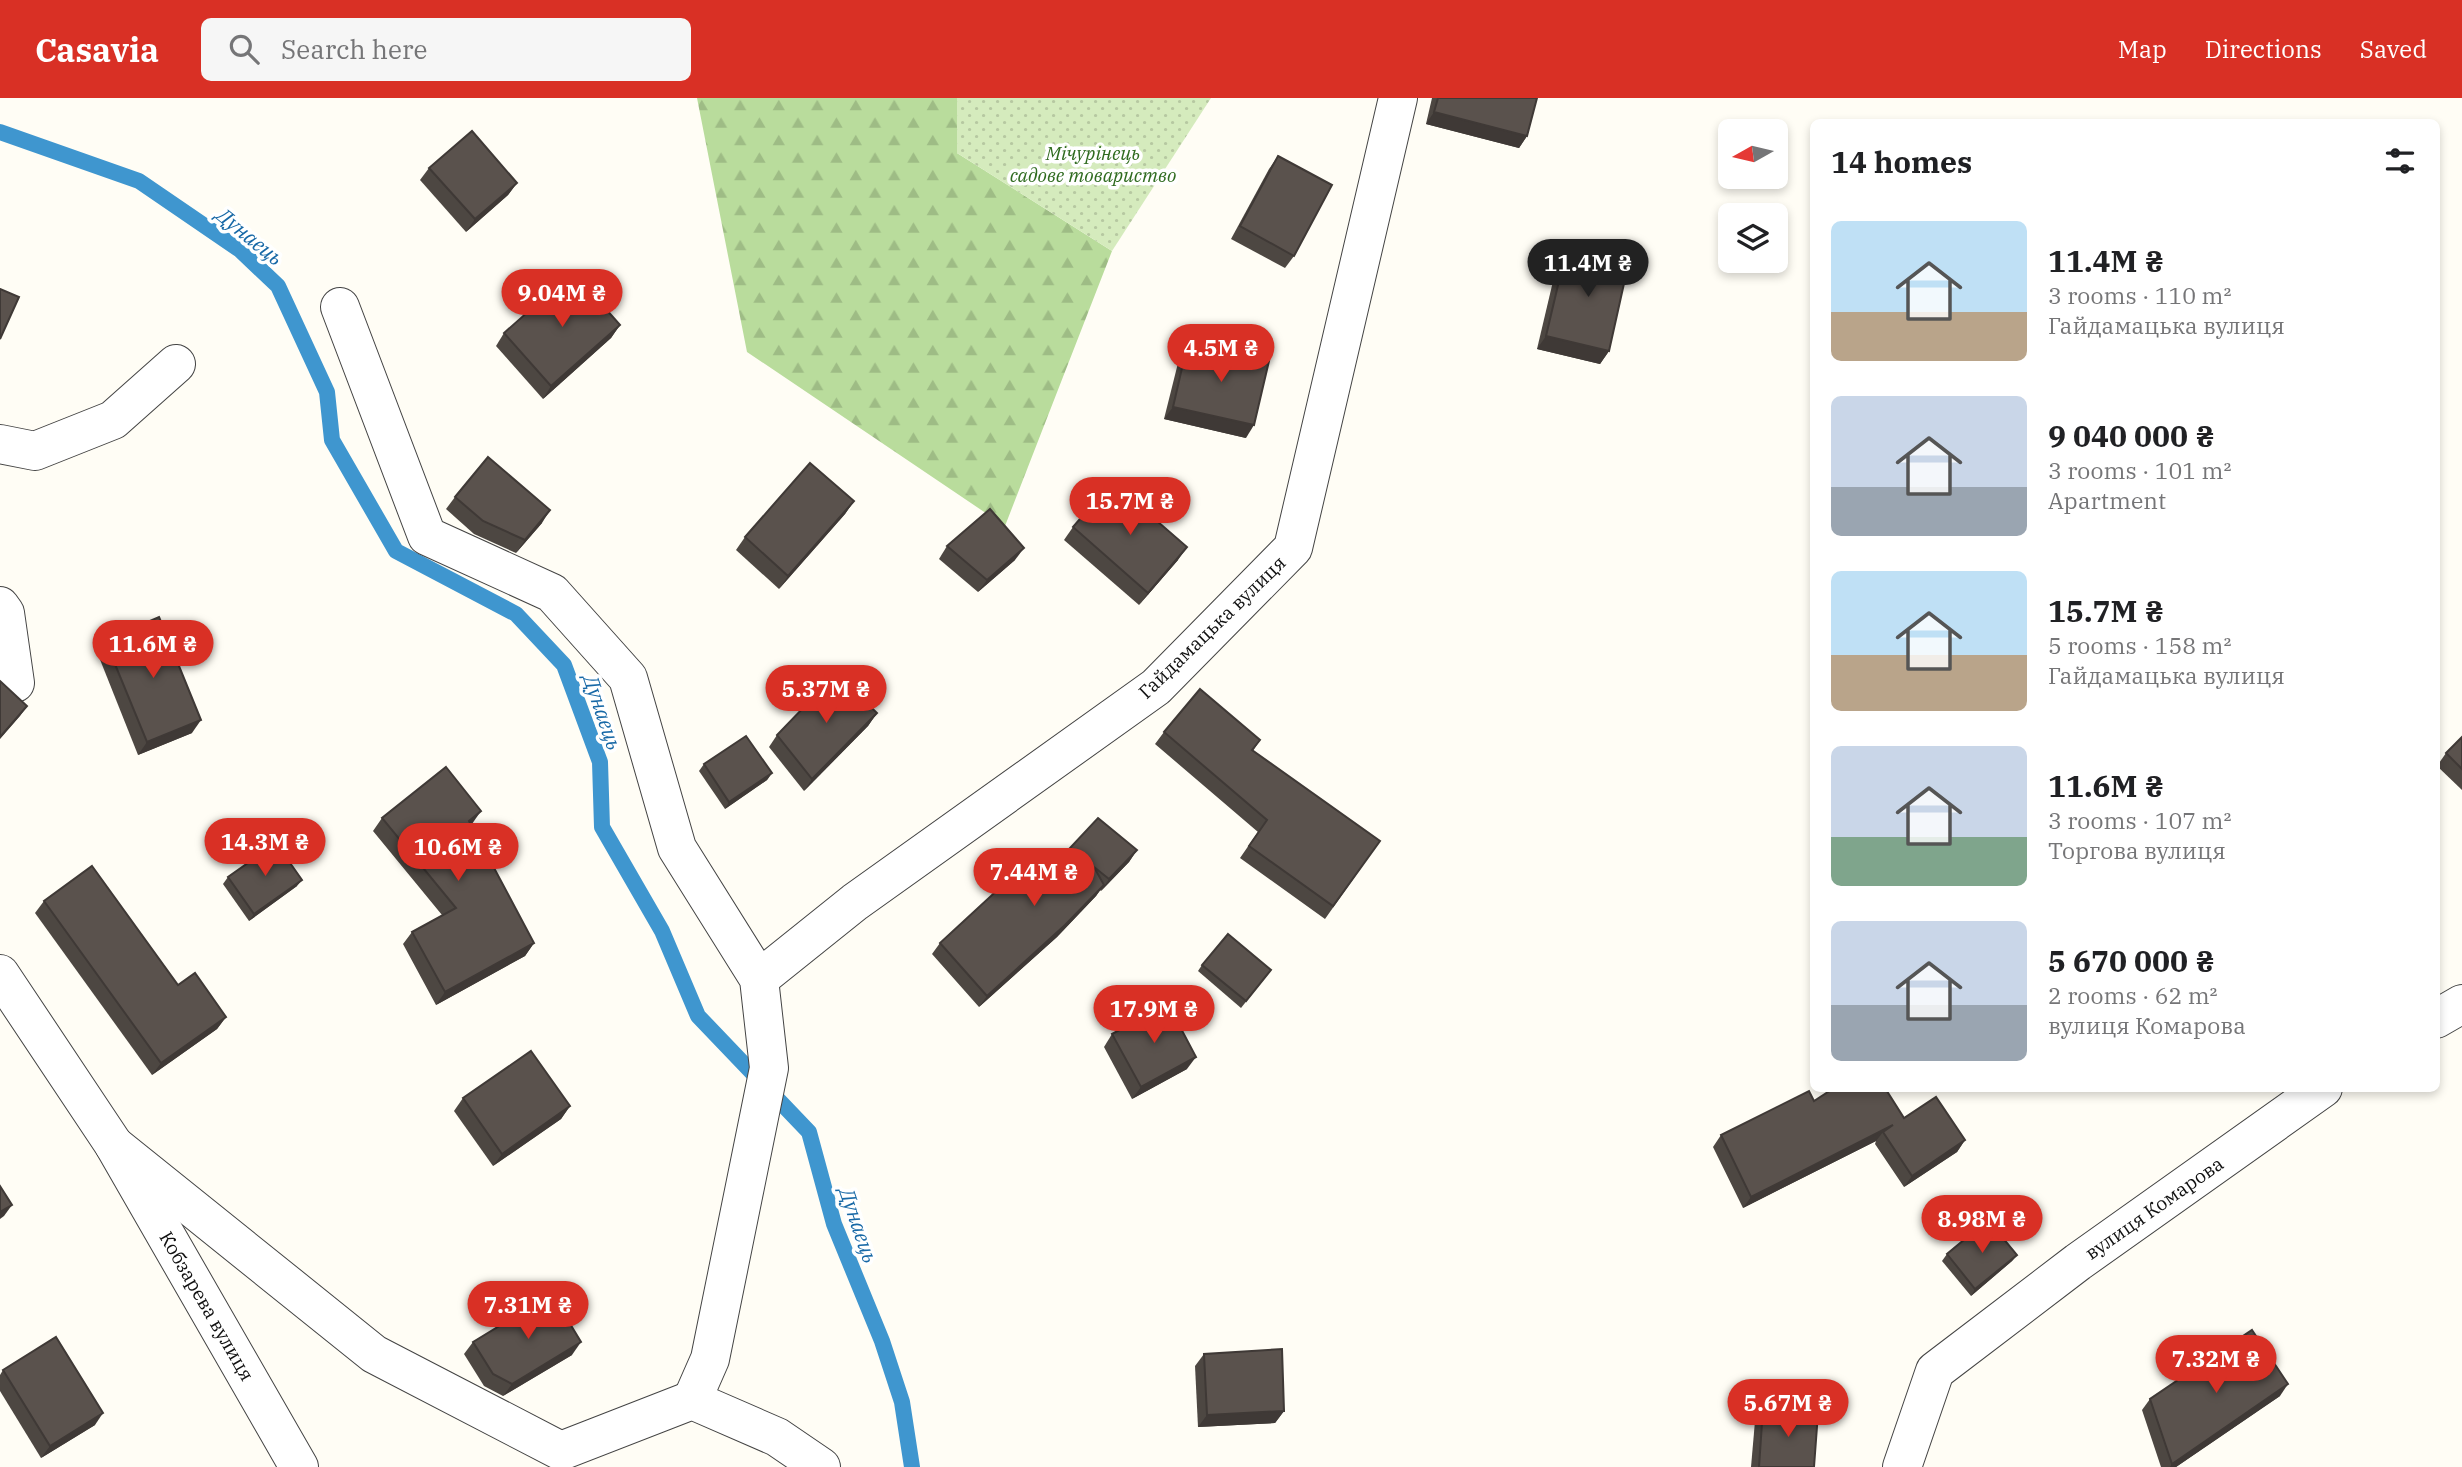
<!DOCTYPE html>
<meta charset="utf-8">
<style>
body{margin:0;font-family:"IBM Plex Serif",serif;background:#f6f6f6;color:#202124;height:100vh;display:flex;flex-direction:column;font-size:26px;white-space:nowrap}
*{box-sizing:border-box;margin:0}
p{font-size:23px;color:#757577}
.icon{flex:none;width:38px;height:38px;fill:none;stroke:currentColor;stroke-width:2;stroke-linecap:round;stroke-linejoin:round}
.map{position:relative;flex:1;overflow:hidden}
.sheet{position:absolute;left:1810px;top:21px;width:630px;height:973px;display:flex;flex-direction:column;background:#fff;border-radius:10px;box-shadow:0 4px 10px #0003}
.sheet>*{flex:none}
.needle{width:46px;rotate:262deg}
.tools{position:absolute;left:1718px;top:21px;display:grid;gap:14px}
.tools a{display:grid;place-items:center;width:70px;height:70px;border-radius:10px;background:#fff;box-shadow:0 4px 10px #0003;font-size:35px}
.price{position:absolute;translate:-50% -60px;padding:0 16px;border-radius:24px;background:#d93025;color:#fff;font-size:23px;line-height:46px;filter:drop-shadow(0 2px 4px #0008)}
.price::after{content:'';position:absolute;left:50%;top:42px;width:21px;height:16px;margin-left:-10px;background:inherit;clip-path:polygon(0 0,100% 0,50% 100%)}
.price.on{background:#222;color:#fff}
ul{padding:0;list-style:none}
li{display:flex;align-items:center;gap:21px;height:175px;padding:0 21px}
li span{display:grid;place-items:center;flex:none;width:196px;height:140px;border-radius:10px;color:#555}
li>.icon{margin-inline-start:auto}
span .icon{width:84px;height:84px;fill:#fffc;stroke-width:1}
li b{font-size:30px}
h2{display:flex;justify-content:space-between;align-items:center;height:84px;padding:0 21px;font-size:30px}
header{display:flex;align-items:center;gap:42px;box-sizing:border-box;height:98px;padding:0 35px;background:#d93025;color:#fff}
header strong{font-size:33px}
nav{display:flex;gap:38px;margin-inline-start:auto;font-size:24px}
.search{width:490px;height:63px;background:#f6f6f6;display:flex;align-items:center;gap:18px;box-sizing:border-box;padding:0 24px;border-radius:10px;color:#757577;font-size:26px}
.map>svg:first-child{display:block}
.forest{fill:url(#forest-firs)}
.park{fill:url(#park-dots)}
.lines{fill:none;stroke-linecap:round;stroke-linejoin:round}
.stream{stroke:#3f96cf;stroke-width:16}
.minor-casing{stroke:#444;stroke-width:40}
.minor{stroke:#fff;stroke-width:38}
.wall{fill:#4d4742}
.shaded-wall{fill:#3f3936}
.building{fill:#5a524d;stroke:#3f3936;stroke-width:2}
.labels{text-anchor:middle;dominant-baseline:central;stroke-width:7;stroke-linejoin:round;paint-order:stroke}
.park-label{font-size:19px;font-style:italic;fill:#2f6b1f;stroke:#fff}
.street-label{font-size:19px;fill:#111;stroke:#fff}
.water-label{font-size:21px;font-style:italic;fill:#1768a6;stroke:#fff}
</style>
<header>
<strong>Casavia</strong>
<div class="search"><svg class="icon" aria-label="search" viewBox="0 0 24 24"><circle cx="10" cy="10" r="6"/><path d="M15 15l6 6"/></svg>Search here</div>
<nav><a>Map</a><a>Directions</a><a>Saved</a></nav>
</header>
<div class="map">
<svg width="2462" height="1369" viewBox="0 0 2462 1369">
<defs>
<pattern id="forest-firs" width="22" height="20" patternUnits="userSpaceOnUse" patternTransform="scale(1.75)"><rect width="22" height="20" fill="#b9dc9c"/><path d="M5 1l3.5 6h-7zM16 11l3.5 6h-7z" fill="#9ebc85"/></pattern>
<pattern id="park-dots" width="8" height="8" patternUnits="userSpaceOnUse" patternTransform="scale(1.75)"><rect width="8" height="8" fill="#d5ebbd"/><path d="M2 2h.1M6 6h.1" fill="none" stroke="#b6c8a1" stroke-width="1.8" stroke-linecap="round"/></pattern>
</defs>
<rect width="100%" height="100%" fill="#fffdf5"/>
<path class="forest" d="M 697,0 L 957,0 L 957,55 L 1112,153 L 1005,428 L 747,254 Z"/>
<path class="park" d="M 957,0 L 1211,0 L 1112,153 L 957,55 Z"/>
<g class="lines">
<path class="stream" d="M 0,34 L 139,83 L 240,152 L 278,188 L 327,294 L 332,342 L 396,453 L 516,516 L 564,567 L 600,664 L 602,729 L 662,833 L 698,918 L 809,1034 L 834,1126 L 882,1243 L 902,1304 L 912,1369"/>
<defs>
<g id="minor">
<path d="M 340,209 L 427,438 L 552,495 L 628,580 L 677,750 L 759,881 L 769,970 L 710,1261 L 692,1302"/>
<path d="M 0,346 L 35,353 L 113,322 L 176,266"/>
<path d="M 0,508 L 5,515 L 15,585"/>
<path d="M 0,876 L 114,1047 L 299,1369"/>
<path d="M 759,881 L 855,804 L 1156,589 L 1293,450 L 1398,0"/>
<path d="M 2436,921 L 2462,906"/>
<path d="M 114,1047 L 374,1256 L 561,1353 L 692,1302 L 777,1339 L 821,1369"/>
<path d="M 1902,1369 L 1935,1273 L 2078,1164 L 2323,990"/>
</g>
</defs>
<use href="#minor" class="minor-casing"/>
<use href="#minor" class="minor"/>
</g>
<g class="wall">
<path d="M 1432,0 L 1537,0 L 1527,38 L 1519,50 L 1426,26 Z"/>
<path d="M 1278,58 L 1294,158 L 1285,170 L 1231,141 L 1269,71 Z"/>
<path d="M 429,70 L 517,85 L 508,97 L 466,134 L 420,82 Z"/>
<path d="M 1567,149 L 1609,253 L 1600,266 L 1537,251 L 1558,162 Z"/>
<path d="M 620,227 L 611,240 L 543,301 L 496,248 L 504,235 Z"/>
<path d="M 1188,244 L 1246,340 L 1164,321 L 1180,257 Z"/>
<path d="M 455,399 L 542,425 L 516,455 L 474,436 L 446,411 Z"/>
<path d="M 854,403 L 845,416 L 779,491 L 736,452 L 745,439 Z"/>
<path d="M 1073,429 L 1178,462 L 1139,507 L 1064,442 Z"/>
<path d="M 947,448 L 1015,462 L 978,494 L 939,461 Z"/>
<path d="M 105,542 L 192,635 L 138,657 L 97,554 Z"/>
<path d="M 877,615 L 868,628 L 804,693 L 769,649 L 777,637 Z"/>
<path d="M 1164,634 L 1260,642 L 1253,653 L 1380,743 L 1325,821 L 1240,760 L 1258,734 L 1155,646 Z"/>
<path d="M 2462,639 L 2462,692 L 2437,668 L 2446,655 Z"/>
<path d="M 704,666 L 772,675 L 767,682 L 725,711 L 699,673 Z"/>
<path d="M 382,720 L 472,726 L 471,727 L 534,845 L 525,858 L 436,907 L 403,846 L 412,834 L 442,817 L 373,733 Z"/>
<path d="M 1137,752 L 1129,764 L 1101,793 L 1100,792 L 1096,798 L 1057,839 L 979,909 L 932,856 L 940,845 L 1042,780 Z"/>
<path d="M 228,779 L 297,788 L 249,823 L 223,786 Z"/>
<path d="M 44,803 L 226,919 L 217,931 L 152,977 L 35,815 Z"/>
<path d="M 1202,867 L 1271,872 L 1241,910 L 1198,873 Z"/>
<path d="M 1112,936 L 1187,971 L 1132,1001 L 1104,949 Z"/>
<path d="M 463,1000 L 570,1008 L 561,1021 L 493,1068 L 454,1013 Z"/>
<path d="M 1814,1003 L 1904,1020 L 1965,1042 L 1957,1054 L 1904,1089 L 1875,1046 L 1876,1043 L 1743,1110 L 1713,1049 L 1721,1037 Z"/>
<path d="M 1947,1156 L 2017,1157 L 2012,1163 L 1971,1198 L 1942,1163 Z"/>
<path d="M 473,1244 L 572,1257 L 503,1298 L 484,1288 L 464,1256 Z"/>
<path d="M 1204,1256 L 1284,1313 L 1275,1325 L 1198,1329 L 1195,1268 Z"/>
<path d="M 3,1272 L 95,1327 L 41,1360 L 0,1293 L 0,1277 Z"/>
<path d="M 2280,1298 L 2176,1369 L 2161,1369 L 2142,1312 L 2150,1301 Z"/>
<path d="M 1763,1310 L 1814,1369 L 1751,1369 L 1755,1323 Z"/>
</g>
<g class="shaded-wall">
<path d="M 1434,14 L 1527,38 L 1519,50 L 1426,26 Z"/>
<path d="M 517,85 L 508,97 L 466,134 L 475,121 Z"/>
<path d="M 620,227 L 611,240 L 543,301 L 551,288 Z"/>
<path d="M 1546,238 L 1609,253 L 1600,266 L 1537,251 Z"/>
<path d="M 1173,309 L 1254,327 L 1246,340 L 1164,321 Z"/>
<path d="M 854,403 L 845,416 L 779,491 L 788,478 Z"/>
<path d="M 550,412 L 542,425 L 516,455 L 525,442 Z"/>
<path d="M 1187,449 L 1178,462 L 1139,507 L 1148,495 Z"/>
<path d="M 1024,450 L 1015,462 L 978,494 L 987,482 Z"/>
<path d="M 27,608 L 20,618 L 0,641 L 0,639 Z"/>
<path d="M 877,615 L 868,628 L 804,693 L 812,681 Z"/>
<path d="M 201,622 L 192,635 L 138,657 L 147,644 Z"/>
<path d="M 772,675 L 767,682 L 725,711 L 729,704 Z"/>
<path d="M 481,713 L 472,726 L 460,736 L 469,723 Z"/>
<path d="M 1137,752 L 1129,764 L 1101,793 L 1109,781 Z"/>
<path d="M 302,782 L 297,788 L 249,823 L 254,816 Z"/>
<path d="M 1104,787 L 1096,798 L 1057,839 L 979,909 L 987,898 Z"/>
<path d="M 534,845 L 525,858 L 436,907 L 445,894 Z"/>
<path d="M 226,919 L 217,931 L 152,977 L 161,965 Z"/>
<path d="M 1196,959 L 1187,971 L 1132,1001 L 1141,989 Z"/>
<path d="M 570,1008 L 561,1021 L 493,1068 L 502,1056 Z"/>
<path d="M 1893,1027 L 1883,1034 L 1876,1043 L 1743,1110 L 1751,1099 Z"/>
<path d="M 1965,1042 L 1957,1054 L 1904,1089 L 1912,1078 Z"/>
<path d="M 12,1107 L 4,1118 L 0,1121 L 0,1114 Z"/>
<path d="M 2017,1157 L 2012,1163 L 1971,1198 L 1975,1191 Z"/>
<path d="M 581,1244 L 572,1257 L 503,1298 L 512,1286 Z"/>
<path d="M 2288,1286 L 2280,1298 L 2176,1369 L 2170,1369 L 2172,1366 Z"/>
<path d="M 1284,1313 L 1275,1325 L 1198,1329 L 1207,1317 Z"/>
<path d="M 103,1315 L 95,1327 L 41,1360 L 50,1348 Z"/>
</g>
<g class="building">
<path d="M 1438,0 L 1537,0 L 1527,38 L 1434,14 Z"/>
<path d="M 472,33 L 517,85 L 475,121 L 429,70 Z"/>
<path d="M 1278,58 L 1332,87 L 1294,158 L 1240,128 Z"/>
<path d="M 1567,149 L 1629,163 L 1609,253 L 1546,238 Z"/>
<path d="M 573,174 L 620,227 L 551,288 L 504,235 Z"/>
<path d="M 0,191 L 19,199 L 0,241 Z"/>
<path d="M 1188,244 L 1269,263 L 1254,327 L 1173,309 Z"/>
<path d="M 488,359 L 550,412 L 525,442 L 483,423 L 455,399 Z"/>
<path d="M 810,365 L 854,403 L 788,478 L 745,439 Z"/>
<path d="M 1112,384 L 1187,449 L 1148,495 L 1073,429 Z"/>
<path d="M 990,411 L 1024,450 L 987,482 L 947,448 Z"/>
<path d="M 159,519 L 201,622 L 147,644 L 105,542 Z"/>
<path d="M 836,576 L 877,615 L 812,681 L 777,637 Z"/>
<path d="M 0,583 L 27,608 L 0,639 Z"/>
<path d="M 1200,591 L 1260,642 L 1252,652 L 1380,743 L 1333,808 L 1249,748 L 1267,722 L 1164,634 Z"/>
<path d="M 746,638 L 772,675 L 729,704 L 704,666 Z"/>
<path d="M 2462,639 L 2462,671 L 2446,655 Z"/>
<path d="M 446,669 L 481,713 L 469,723 L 534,845 L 445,894 L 412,834 L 456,810 L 382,720 Z"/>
<path d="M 1098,720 L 1137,752 L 1109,781 L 1094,769 L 1104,787 L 1065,827 L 987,898 L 940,845 L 1028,764 L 1042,780 Z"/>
<path d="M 276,745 L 302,782 L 254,816 L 228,779 Z"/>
<path d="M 92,768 L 178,887 L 195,875 L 226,919 L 161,965 L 44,803 Z"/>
<path d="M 1228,836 L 1271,872 L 1246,903 L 1202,867 Z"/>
<path d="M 1168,906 L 1196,959 L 1141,989 L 1112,936 Z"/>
<path d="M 531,953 L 570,1008 L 502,1056 L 463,1000 Z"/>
<path d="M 1834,990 L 1885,990 L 1904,1020 L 1936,999 L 1965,1042 L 1912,1078 L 1883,1034 L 1893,1027 L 1751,1099 L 1721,1037 L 1809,993 L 1814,1003 Z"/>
<path d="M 0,1088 L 12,1107 L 0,1114 Z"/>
<path d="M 1988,1122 L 2017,1157 L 1975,1191 L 1947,1156 Z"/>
<path d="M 552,1196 L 581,1244 L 512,1286 L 493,1276 L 473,1244 Z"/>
<path d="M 2252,1232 L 2288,1286 L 2172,1366 L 2150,1301 Z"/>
<path d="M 56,1239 L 103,1315 L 50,1348 L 3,1272 Z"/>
<path d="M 1282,1251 L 1284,1313 L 1207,1317 L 1204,1256 Z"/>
<path d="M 1763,1310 L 1818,1315 L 1814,1369 L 1759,1369 Z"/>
</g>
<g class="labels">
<g class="park-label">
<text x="1093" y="55">Мічурінець<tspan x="1093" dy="22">садове товариство</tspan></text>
</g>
<g class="street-label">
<text transform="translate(1212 529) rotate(-44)">Гайдамацька вулиця</text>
<text transform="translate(2154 1110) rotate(-35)">вулиця Комарова</text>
<text transform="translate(207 1208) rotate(60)">Кобзарева вулиця</text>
</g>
<g class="water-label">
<text transform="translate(250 138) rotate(39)">Дунаець</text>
<text transform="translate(603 614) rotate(71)">Дунаець</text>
<text transform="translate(859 1127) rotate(71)">Дунаець</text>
</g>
</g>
</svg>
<div class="tools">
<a><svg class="needle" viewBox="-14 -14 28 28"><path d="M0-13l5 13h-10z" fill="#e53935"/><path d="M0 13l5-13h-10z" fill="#757577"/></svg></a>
<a><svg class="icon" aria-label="layers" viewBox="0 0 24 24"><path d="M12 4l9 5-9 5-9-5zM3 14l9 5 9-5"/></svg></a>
</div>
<b class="price on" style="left:1588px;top:201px">11.4M ₴</b>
<b class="price" style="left:562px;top:231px">9.04M ₴</b>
<b class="price" style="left:1221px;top:286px">4.5M ₴</b>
<b class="price" style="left:1130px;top:439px">15.7M ₴</b>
<b class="price" style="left:153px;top:582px">11.6M ₴</b>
<b class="price" style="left:826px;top:627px">5.37M ₴</b>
<b class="price" style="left:265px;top:780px">14.3M ₴</b>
<b class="price" style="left:458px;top:785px">10.6M ₴</b>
<b class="price" style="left:1034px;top:810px">7.44M ₴</b>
<b class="price" style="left:1154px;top:947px">17.9M ₴</b>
<b class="price" style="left:1982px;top:1157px">8.98M ₴</b>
<b class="price" style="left:528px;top:1243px">7.31M ₴</b>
<b class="price" style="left:2216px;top:1297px">7.32M ₴</b>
<b class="price" style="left:1788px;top:1341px">5.67M ₴</b>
<section class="sheet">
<h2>14 homes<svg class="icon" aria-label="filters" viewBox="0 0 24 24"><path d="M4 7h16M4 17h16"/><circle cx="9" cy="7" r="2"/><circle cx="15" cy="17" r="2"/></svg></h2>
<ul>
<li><span style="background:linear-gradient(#bfe0f5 65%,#b9a48a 0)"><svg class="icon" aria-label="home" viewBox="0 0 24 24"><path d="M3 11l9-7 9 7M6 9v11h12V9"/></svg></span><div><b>11.4M ₴</b><p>3 rooms · 110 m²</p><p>Гайдамацька вулиця</p></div></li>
<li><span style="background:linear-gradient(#c9d6e8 65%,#9aa5b1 0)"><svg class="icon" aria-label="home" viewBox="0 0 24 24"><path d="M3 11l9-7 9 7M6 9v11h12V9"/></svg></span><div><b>9 040 000 ₴</b><p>3 rooms · 101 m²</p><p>Apartment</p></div></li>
<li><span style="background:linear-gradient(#bfe0f5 60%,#b9a48a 0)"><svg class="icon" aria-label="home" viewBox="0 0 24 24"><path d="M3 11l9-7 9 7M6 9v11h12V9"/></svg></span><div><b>15.7M ₴</b><p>5 rooms · 158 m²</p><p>Гайдамацька вулиця</p></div></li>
<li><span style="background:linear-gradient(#c9d6e8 65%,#7fa58c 0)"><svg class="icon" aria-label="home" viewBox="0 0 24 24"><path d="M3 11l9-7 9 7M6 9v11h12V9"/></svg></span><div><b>11.6M ₴</b><p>3 rooms · 107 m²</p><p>Торгова вулиця</p></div></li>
<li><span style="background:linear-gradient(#c9d6e8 60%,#9aa5b1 0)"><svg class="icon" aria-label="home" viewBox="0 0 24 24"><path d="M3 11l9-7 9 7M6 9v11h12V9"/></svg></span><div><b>5 670 000 ₴</b><p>2 rooms · 62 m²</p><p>вулиця Комарова</p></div></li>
</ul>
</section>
</div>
